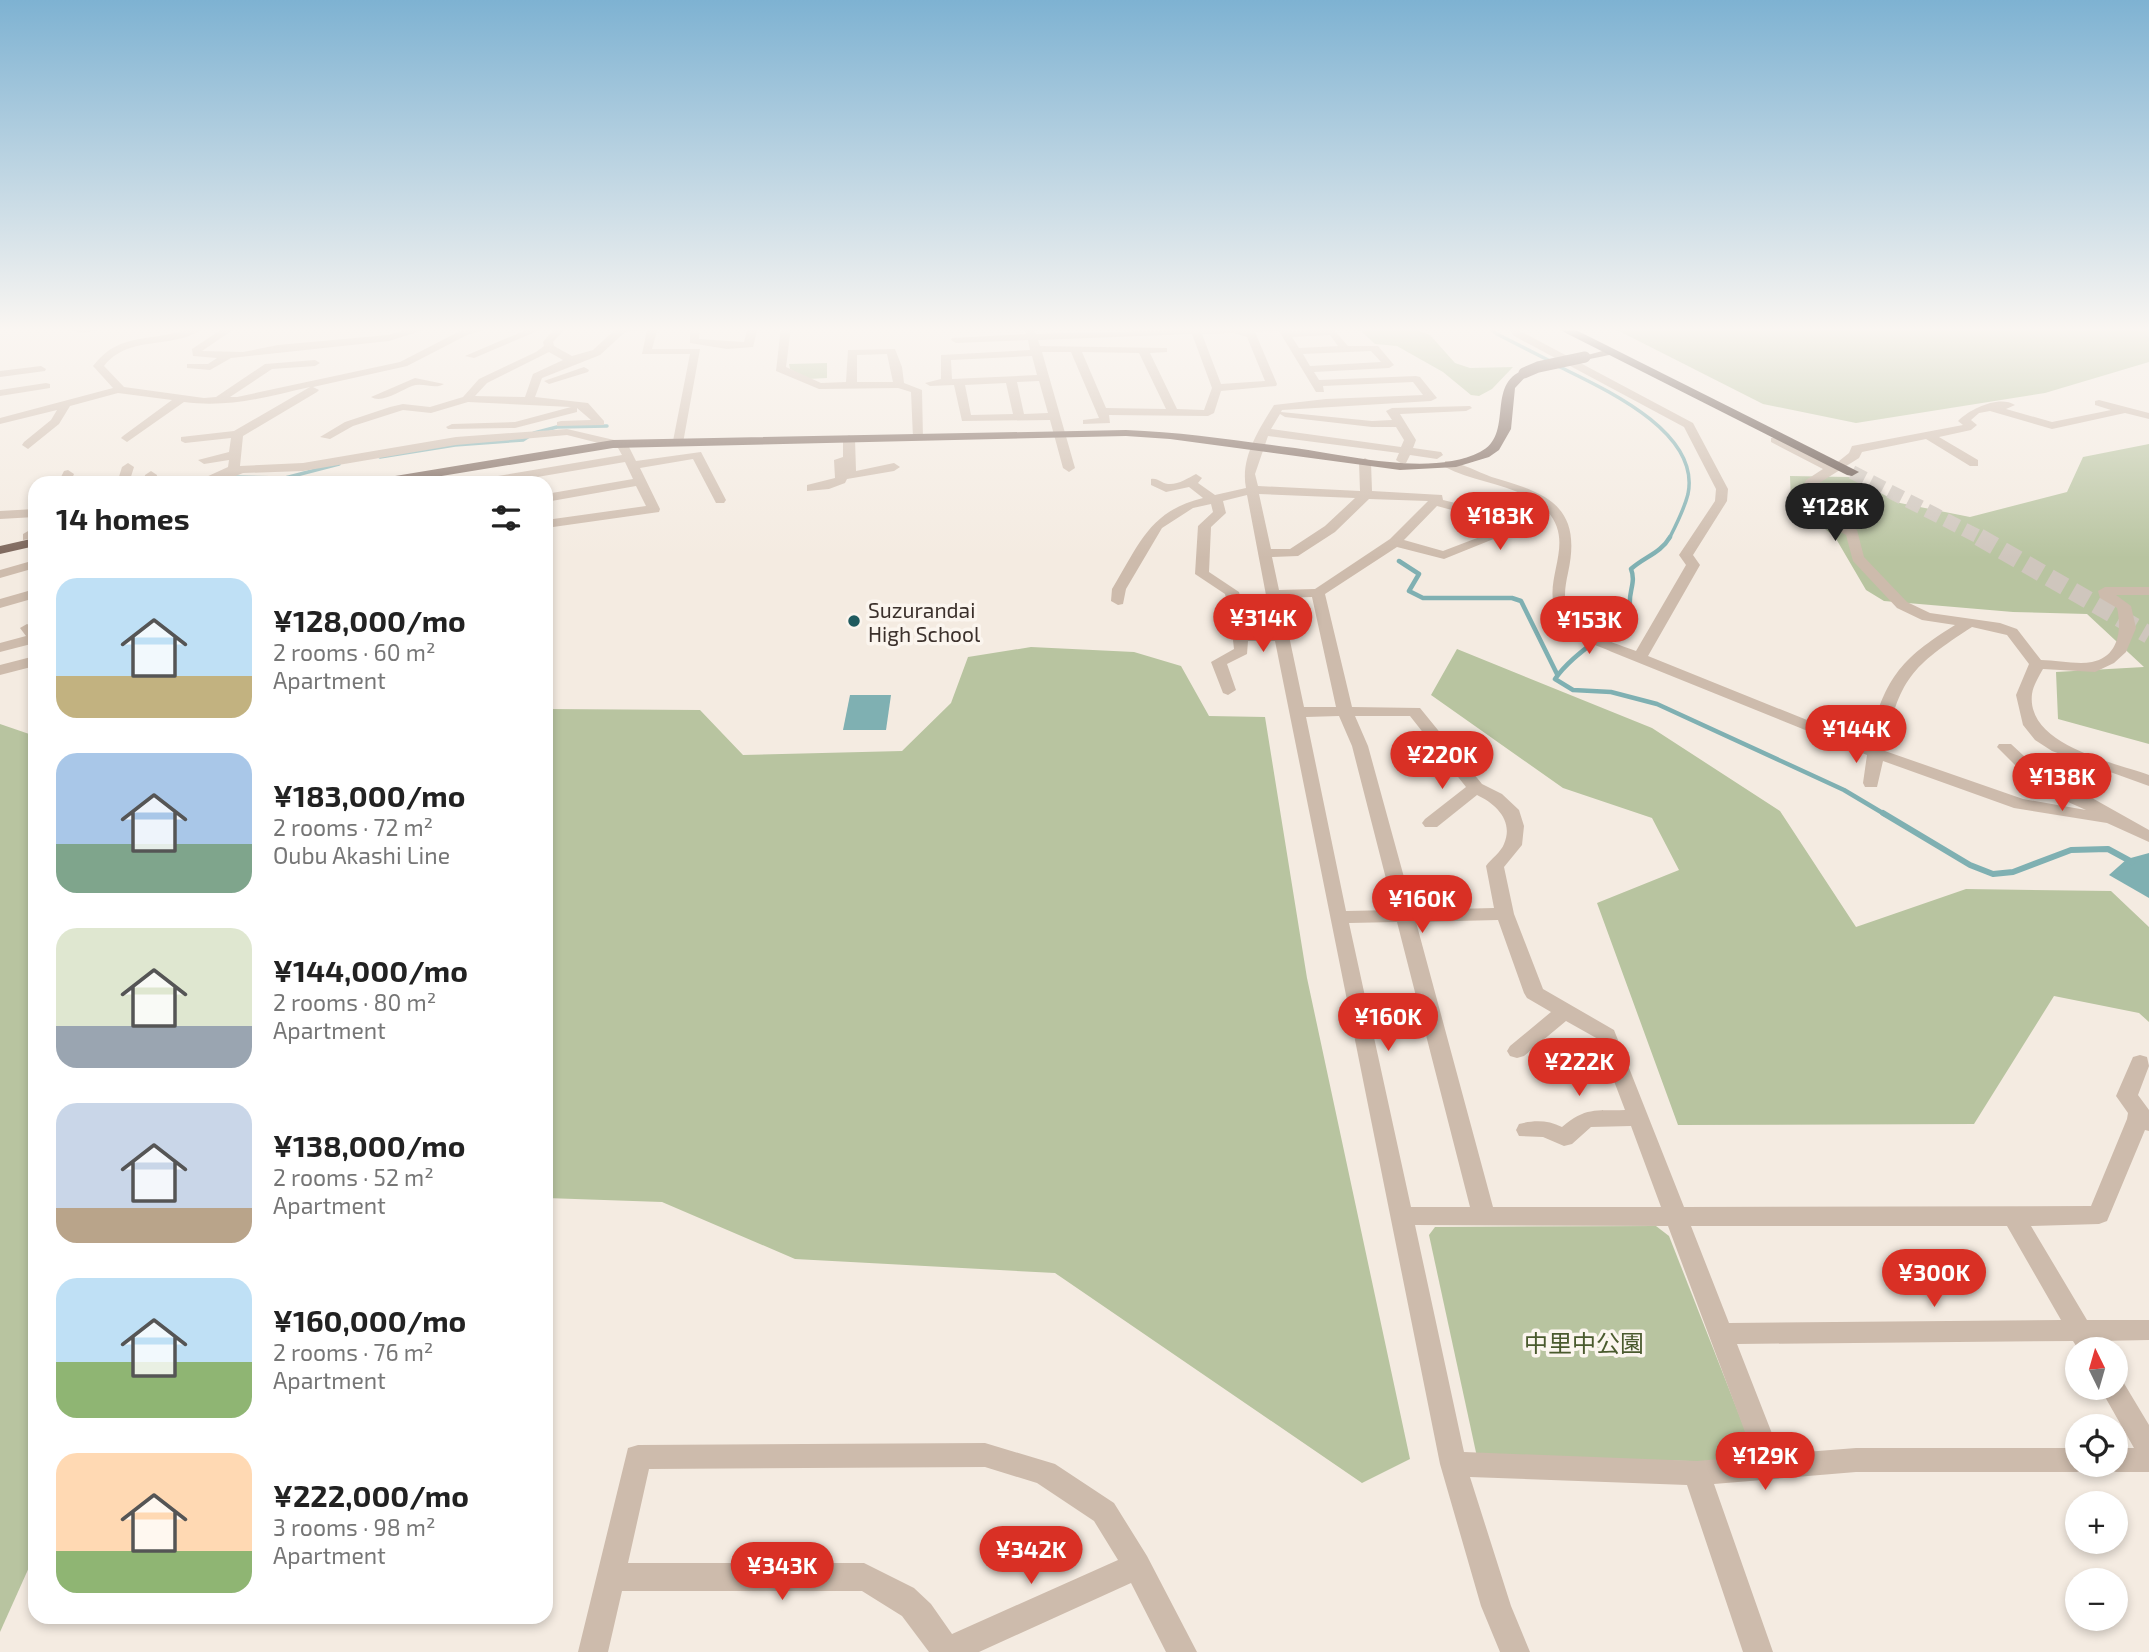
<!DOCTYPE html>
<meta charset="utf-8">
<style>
body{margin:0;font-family:"Exo 2","Noto Sans JP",sans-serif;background:#f6f6f6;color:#222;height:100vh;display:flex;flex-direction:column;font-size:26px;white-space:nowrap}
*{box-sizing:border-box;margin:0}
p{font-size:23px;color:#767676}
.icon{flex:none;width:38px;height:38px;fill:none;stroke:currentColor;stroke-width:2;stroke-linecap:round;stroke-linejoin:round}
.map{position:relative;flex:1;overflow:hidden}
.sheet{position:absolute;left:28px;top:476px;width:525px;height:1148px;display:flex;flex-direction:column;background:#fff;border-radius:21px;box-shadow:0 4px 10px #0003}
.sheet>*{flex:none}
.needle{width:46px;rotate:355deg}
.fabs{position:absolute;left:2065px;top:1337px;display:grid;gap:14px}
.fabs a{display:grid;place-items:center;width:63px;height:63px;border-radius:50%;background:#fff;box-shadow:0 4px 10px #0003;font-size:35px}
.price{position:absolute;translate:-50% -60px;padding:0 16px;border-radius:24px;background:#d93025;color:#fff;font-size:23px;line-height:46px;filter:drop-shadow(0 2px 4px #0008)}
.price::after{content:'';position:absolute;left:50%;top:42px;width:21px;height:16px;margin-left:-10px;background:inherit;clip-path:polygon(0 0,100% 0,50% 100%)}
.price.selected{background:#222;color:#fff}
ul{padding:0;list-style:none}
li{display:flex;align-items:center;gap:21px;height:175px;padding:0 28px}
li span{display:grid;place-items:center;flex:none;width:196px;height:140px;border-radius:21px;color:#555}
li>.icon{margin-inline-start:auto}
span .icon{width:84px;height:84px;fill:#fffc;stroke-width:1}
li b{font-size:30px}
h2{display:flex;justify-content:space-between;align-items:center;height:84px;padding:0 28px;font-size:30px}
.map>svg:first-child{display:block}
.green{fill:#b8c4a0}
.water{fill:#7fb0b2}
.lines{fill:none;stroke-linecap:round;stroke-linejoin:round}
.stream-far2{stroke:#7fb0b2;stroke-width:3.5}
.stream-far1{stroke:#7fb0b2;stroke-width:4.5}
.stream{stroke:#7fb0b2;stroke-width:6}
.highway-tunnel-far1{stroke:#cfc6bd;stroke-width:14;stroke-dasharray:14 7;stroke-linecap:butt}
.highway-tunnel{stroke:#cfc6bd;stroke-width:18;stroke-dasharray:18 9;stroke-linecap:butt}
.minor{fill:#cdbbac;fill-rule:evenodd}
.major{fill:#7d675c;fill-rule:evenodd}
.highway{fill:#5c4a42;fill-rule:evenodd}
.major-bridge{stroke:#7d675c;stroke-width:11}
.poi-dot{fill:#1f5a5e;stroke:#fbf5ee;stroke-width:2.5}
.labels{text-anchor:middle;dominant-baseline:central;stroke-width:7;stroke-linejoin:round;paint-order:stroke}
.poi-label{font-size:21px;fill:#3b302b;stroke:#fbf5ee;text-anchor:start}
.near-park-label{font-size:24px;fill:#4a5a2e;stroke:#fbf5ee}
</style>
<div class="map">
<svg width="2149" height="1652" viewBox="0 0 2149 1652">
<rect width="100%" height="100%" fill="#f4ebe1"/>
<g class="green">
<path d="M 1349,327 L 1410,327 L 1430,335 L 1455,363 L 1470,368 L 1513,367 L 1492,389 L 1479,396 L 1471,395 L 1443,372 L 1397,346 L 1375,344 L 1361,331 Z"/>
<path d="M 1611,327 L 2149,327 L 2149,362 L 2045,393 L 1856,423 L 1763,404 Z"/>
<path d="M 827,363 L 827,378 L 808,379 L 790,369 L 789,364 Z"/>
<path d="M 2149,444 L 2149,744 L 2058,719 L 2056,672 L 2144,667 L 2087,614 L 2013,612 L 1884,601 L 1866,590 L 1835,537 L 1791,502 L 1790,476 L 1849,477 L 1900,503 L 1970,517 L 2067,492 L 2083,457 Z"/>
<path d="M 1031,647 L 1134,652 L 1181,666 L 1209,716 L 1265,717 L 1307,978 L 1410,1459 L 1362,1483 L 1055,1273 L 795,1259 L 662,1202 L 546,1198 L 546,709 L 700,710 L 743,755 L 902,751 L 951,703 L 968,657 Z"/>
<path d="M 1457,649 L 1652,728 L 1780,811 L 1856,927 L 1966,889 L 2111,891 L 2149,927 L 2149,1022 L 2139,1013 L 2054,996 L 1974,1124 L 1678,1125 L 1597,903 L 1679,870 L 1652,818 L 1563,788 L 1431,695 Z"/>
<path d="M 0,724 L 35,736 L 35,1554 L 0,1632 Z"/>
<path d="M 1656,1226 L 1669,1236 L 1753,1450 L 1745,1462 L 1477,1457 L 1429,1235 L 1435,1227 Z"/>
</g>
<g class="water">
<path d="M 850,695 L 891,695 L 886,730 L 843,730 Z"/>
<path d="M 2149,853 L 2149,898 L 2109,875 L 2127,859 Z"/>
</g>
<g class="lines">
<g class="stream-far2">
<path d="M 1489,327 L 1497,334 L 1550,361"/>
<path d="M 1558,366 C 1602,388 1701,431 1688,494 C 1684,510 1676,525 1669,539"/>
<path d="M 380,457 L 455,445 L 523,440 L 534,433 L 557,427 L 607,426"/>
<path d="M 229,477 L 285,478 L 339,464"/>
</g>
<g class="stream-far1">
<path d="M 1670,537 C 1661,553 1644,557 1631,569 C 1637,584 1626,595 1631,610 C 1608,635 1573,653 1555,679 L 1573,690 L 1611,692 L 1657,704 L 1844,790 L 1886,815"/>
<path d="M 1399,561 L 1419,574 L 1409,591 L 1423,598 L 1512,598 L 1521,601 L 1557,674"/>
</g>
<path class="stream" d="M 1883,813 L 1970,865 L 1993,874 L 2013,872 L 2071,850 L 2108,849 L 2132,862"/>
<path class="highway-tunnel-far1" d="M 1852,472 L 1983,539"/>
<path class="highway-tunnel" d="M 1979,537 L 2149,635"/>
<g class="minor">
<path d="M 53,327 L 115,327 L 84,333 Z"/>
<path d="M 192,327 L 205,327 C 175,351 130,333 104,366 L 124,387 L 204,398 L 216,397 L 265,364 L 315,360 L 320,363 L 315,366 L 272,369 L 230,397 L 237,397 L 400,362 L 460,331 L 495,327 L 467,335 L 407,366 L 313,387 L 319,390 L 317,392 L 243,436 L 240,466 L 303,463 L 456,437 L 567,429 L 627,443 L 636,461 L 701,452 L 726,500 L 724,503 L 716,503 L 693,459 L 640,468 L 660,509 L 659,512 L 546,528 L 546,520 L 646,506 L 636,486 L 546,502 L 546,494 L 633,479 L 625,462 L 502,483 L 474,483 L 480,479 L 622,455 L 618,448 L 567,435 L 456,445 L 303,471 L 243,473 L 223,481 L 193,483 L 228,467 L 229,460 L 204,464 L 198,460 L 229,452 L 231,438 L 185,443 L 181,441 L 181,437 L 234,431 L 310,387 C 266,397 229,408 184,402 L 127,442 L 121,438 L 123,436 L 172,400 L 118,393 L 70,406 L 59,424 L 28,449 L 22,445 L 24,442 L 51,420 L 57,410 L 0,424 L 0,418 L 113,388 L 93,366 C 121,329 155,344 192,327 Z"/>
<path d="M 225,327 L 237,327 L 202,351 L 243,352 L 278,345 L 388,335 L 416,327 L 433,327 L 389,341 L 231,358 L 210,370 L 187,368 L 187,364 L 208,364 L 217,358 L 193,356 L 192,349 Z"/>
<path d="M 533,327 L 547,327 L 474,358 L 465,356 Z"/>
<path d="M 556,327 L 567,327 L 553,342 L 554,346 L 572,356 L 593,350 L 618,327 L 658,327 L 652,349 L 700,349 L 683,443 L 673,441 L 690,354 L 642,354 L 647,330 L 625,332 L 600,355 L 542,378 L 535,397 L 588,403 L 604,421 L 604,425 L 557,426 L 557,422 L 561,421 L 591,420 L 577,408 L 577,412 L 515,428 L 448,429 L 446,427 L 452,424 L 515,422 L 571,407 L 468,402 L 431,413 L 403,410 L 353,426 L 330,439 L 320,437 L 345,422 L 390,407 L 403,404 L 430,407 L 463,397 L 479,379 L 536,352 L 544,346 L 543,342 ZM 549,352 L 563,360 L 533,374 L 525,397 L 475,396 L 487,383 Z"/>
<path d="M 690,327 L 700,327 L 699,339 L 744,342 L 748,327 L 758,327 L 753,347 L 727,349 L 690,343 Z"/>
<path d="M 781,327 L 791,327 L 786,367 L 821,383 L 846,382 L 848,350 L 895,349 L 902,367 L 904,383 L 922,390 L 923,440 L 913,438 L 911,392 L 898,388 L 819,389 L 776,371 ZM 887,354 L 893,382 L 857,382 L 857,355 Z"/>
<path d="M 1024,327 L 1034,327 L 1036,334 L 1286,327 L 1289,331 L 1333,329 L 1348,346 L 1378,346 L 1394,365 L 1389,368 L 1314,372 L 1319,380 L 1416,376 L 1420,377 L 1437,398 L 1431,401 L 1282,410 L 1281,412 L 1372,421 L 1392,420 L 1386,411 L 1392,408 L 1470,406 L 1472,408 L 1466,411 L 1400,414 L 1416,440 L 1413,448 L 1441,452 L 1443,455 L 1437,459 L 1410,455 L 1406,463 L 1402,464 L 1396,460 L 1399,453 L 1268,436 L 1255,474 L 1258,486 L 1360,491 L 1359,462 L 1365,458 L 1371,462 L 1372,491 L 1442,495 L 1443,500 L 1472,507 L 1501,536 L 1444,559 L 1397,547 L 1325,594 L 1352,707 L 1420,708 L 1482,784 L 1502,794 L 1519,810 L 1524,826 L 1522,845 L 1504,867 L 1514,914 L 1543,989 L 1614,1030 L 1684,1207 L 2091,1206 L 2127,1119 L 2128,1113 L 2116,1096 L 2133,1057 L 2140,1055 L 2147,1057 L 2149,1066 L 2138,1095 L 2149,1110 L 2149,1131 L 2145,1130 L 2107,1221 L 2099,1224 L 2031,1226 L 2087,1320 L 2149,1320 L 2149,1340 L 2100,1341 L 2104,1349 L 2078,1349 L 2073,1341 L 1737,1344 L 1780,1454 L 1856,1448 L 2077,1448 L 2077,1465 L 2088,1465 L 2087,1469 L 2077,1472 L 1856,1472 L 1714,1484 L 1773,1652 L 1743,1652 L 1687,1485 L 1470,1477 L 1511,1606 L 1530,1652 L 1500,1652 L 1481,1606 L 1440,1464 L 1275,641 L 1248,641 L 1247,654 L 1227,664 L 1236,690 L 1228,695 L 1223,693 L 1211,662 L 1234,649 L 1233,640 L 1235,636 L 1225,594 L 1195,574 L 1198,526 L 1213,512 L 1211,504 L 1193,508 L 1162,528 L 1126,589 L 1123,604 L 1118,605 L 1111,601 L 1112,589 C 1139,545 1149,511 1203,498 L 1189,487 L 1166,492 L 1151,485 L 1151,479 C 1159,478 1160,483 1168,484 C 1178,485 1188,478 1196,474 L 1202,478 L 1198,483 L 1215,495 L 1246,488 C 1240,458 1259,429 1274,405 L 1326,399 L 1423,395 L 1413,382 L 1323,386 L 1324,392 L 1316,392 L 1279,331 L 1255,332 L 1277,384 L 1276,386 L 1221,391 L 1214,413 L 1208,416 L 1109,415 L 1110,423 L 1083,424 L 1083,420 L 1099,418 L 1071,352 L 1042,352 L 1075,468 L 1069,472 L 1063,468 L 1050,420 L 962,421 L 954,385 L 930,386 L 925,383 L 941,379 L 941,355 L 1030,350 L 1028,340 L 956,343 L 951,340 L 952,338 L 1026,334 ZM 1233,333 L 1247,337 L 1265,381 L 1221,384 L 1202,334 ZM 1192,334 L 1212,388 L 1204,410 L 1177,409 L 1150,353 L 1167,352 L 1167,348 L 1040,346 L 1038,340 ZM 1330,335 L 1338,346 L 1299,348 L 1292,337 ZM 1371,351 L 1381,362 L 1310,366 L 1303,354 ZM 1082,352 L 1139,353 L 1166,409 L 1106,408 ZM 1032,356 L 1037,375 L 952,379 L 951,360 ZM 1039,381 L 1048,413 L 1024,414 L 1017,382 ZM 1006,383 L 1013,414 L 971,415 L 965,385 ZM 1280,414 L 1285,417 L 1372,427 L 1396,427 L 1404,440 L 1401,447 L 1271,429 ZM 1259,494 L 1355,498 L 1325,526 L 1290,549 L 1271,549 ZM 1247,495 L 1273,632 L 1249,632 L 1239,592 L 1209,572 L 1211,527 L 1226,513 L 1223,501 ZM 1369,499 L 1428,501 L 1390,539 L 1315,589 L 1279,590 L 1272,557 L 1298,556 L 1335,532 ZM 1437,506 L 1463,513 L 1485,535 L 1443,551 L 1404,540 ZM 1312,597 L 1336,707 L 1304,707 L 1281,598 ZM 1339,716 L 1352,746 L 1394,910 L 1346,911 L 1306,717 ZM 1355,716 L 1410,716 L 1466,787 L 1425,819 L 1422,823 L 1425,827 L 1437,827 L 1477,795 C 1496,804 1514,821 1504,844 C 1501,852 1491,859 1486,866 L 1494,908 L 1413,910 L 1368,746 ZM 1498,920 L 1524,993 L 1527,998 L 1551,1012 L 1510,1046 L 1507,1051 L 1510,1056 L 1517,1058 L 1524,1056 L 1566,1021 L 1598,1039 L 1625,1110 C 1594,1111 1586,1107 1562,1127 C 1548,1120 1534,1120 1519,1124 L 1516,1130 L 1519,1136 L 1543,1137 L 1564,1146 L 1572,1144 L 1591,1127 L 1631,1126 L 1661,1207 L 1493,1207 L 1416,922 ZM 1397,922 L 1470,1207 L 1411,1207 L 1349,923 ZM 1415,1225 L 1668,1226 L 1754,1456 L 1697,1461 L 1464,1452 ZM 1691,1226 L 2007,1226 L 2061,1320 L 1729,1323 Z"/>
<path d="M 1507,327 L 1517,327 L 1522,332 L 1693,423 L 1728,489 L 1727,501 L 1693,555 L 1700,565 L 1648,656 L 1869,745 C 1883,680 1900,659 1955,625 L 1922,620 L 1897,608 L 1853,561 L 1846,535 L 1816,518 L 1800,495 L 1806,480 L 1823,469 L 1771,442 L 1771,438 L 1786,436 L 1785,441 L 1834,465 L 1849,453 L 1852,446 L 1963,425 L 1958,421 L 1960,419 C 1972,408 2000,395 2015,405 L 2006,409 L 2052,422 L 2111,410 L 2095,405 L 2095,401 L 2099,400 L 2149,413 L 2149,419 L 2125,413 L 2052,429 L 1990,411 L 1979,413 L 1971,420 L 1977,425 L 1971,430 L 1939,437 L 1978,460 L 1978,466 L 1970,466 L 1926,439 L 1862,452 L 1859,458 L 1816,485 L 1812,495 L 1826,512 L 1857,530 L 1864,557 L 1907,602 L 1930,613 L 2000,623 L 2017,629 L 2041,660 C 2057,660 2077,665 2092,662 C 2119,657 2122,629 2117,608 L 2100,598 L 2098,591 L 2105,587 L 2149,587 L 2149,595 L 2116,595 L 2131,606 L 2136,628 L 2126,652 L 2114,663 L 2095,672 L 2043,669 C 2039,676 2033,686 2032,694 C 2026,745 2113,762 2149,775 L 2149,786 L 2052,751 L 2035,740 L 2023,725 L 2016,695 L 2029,664 L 2007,635 L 1972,627 C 1912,666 1898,679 1885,751 L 2023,799 L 2086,810 L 2039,789 L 1997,747 L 1999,744 L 2011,744 L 2051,781 L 2092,798 L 2149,830 L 2149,842 L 2107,823 L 2014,808 L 1883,761 L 1877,787 L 1865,787 L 1863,783 L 1867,755 L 1612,652 C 1599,646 1584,642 1573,633 C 1524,594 1583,550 1547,511 C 1521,484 1477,484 1445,467 L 1445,461 C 1456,460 1482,474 1495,478 C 1551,494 1582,509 1568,573 C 1565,587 1562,603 1571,615 C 1585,635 1615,643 1636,651 L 1686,565 L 1679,555 L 1715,501 L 1716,489 L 1684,427 L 1514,336 Z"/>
<path d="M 41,366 L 46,369 L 45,371 L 0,377 L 0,371 Z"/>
<path d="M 584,367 L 589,370 L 588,372 L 549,384 L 544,381 Z"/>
<path d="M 415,378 L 444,384 C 435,390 423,382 412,386 C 401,390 382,404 371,397 Z"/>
<path d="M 46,383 L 50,384 L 50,388 L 0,396 L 0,390 Z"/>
<path d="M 849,435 L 855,439 L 856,471 L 894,463 L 900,467 L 894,471 L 847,479 L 845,483 L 829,489 L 807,491 L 807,485 L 835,478 L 834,460 L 843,457 L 843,439 Z"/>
<path d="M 128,463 L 134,467 L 129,483 L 117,483 L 122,467 Z"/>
<path d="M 68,470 L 74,474 L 70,483 L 58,483 L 64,471 Z"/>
<path d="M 151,471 L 157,475 L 156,483 L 144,483 L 145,475 Z"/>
<path d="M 35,509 L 35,517 L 0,519 L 0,511 Z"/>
<path d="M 35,527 L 35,538 L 23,540 L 23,534 Z"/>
<path d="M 35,560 L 35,568 L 0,578 L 0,570 Z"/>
<path d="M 35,589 L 35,598 L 0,608 L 0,599 Z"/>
<path d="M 27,624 L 35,628 L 35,643 L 0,652 L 0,643 L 26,636 L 20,628 Z"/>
<path d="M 35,656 L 35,666 L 0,675 L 0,665 Z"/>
<path d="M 2116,1378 L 2122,1380 L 2149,1425 L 2149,1472 L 2116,1472 L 2106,1469 L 2105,1465 L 2116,1465 L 2116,1448 L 2134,1448 L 2100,1388 L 2116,1388 Z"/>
<path d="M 985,1443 L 1055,1464 L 1114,1503 L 1147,1556 L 1197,1652 L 1166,1652 L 1131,1583 L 979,1652 L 929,1652 L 902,1616 L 862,1591 L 622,1591 L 608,1652 L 578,1652 L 628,1448 L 638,1445 ZM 985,1467 L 1037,1483 L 1094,1521 L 1118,1560 L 952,1634 L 931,1604 L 914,1588 L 864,1563 L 628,1563 L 649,1469 Z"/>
</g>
<g class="major">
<path d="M 1610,349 L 1614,350 L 1614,354 L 1585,360 L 1580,357 Z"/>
<path d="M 1524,370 L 1529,373 L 1515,388 L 1511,429 L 1499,450 L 1489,457 L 1456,467 L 1400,470 L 1170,439 L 1126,436 L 613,448 L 399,483 L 371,483 L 377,479 L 613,440 L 1126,430 C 1183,432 1239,441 1295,448 C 1347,455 1431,477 1480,452 C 1515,435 1485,384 1524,370 Z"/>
<path d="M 35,538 L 35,546 L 0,554 L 0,546 Z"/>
</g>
<path class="highway" d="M 1554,327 L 1570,327 L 1859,472 L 1852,476 L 1847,475 Z"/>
<path class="major-bridge" d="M 1524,373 L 1538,367 L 1585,357"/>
</g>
<linearGradient id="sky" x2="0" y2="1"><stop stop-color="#7eb2d2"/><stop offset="0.59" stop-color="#faf6f2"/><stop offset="1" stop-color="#faf6f2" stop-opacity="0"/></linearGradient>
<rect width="2149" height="558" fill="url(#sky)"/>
<circle class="poi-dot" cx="854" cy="621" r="7"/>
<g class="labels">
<g class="poi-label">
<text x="868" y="609">Suzurandai<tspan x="868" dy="24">High School</tspan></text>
</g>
<g class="near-park-label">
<text x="1584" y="1342">中里中公園</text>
</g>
</g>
</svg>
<div class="fabs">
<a><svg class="needle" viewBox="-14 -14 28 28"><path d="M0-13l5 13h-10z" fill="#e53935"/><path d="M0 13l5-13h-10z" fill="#767676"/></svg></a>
<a><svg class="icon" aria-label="locate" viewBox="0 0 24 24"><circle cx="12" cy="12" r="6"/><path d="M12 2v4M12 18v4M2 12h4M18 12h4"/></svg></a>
<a>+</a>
<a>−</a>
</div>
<b class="price selected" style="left:1835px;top:543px">¥128K</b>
<b class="price" style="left:1500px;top:552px">¥183K</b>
<b class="price" style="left:1263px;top:654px">¥314K</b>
<b class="price" style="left:1589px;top:656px">¥153K</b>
<b class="price" style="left:1856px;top:765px">¥144K</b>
<b class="price" style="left:1442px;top:791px">¥220K</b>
<b class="price" style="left:2062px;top:813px">¥138K</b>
<b class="price" style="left:1422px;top:935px">¥160K</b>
<b class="price" style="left:1388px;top:1053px">¥160K</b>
<b class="price" style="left:1579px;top:1098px">¥222K</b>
<b class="price" style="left:1934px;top:1309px">¥300K</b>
<b class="price" style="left:1765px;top:1492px">¥129K</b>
<b class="price" style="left:1031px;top:1586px">¥342K</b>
<b class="price" style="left:782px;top:1602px">¥343K</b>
<section class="sheet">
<h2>14 homes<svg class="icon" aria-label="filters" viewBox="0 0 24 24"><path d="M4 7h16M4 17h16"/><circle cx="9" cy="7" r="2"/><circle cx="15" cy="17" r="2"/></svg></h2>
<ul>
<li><span style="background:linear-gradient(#bfe0f5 70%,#c2b280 0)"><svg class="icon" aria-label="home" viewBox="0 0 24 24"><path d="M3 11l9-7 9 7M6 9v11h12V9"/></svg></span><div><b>¥128,000/mo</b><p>2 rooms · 60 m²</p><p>Apartment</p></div></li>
<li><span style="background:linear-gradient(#a9c7e8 65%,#7fa58c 0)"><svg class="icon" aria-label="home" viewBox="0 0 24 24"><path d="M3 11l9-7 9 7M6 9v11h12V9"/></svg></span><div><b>¥183,000/mo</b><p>2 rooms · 72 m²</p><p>Oubu Akashi Line</p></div></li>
<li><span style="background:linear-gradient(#dfe7d0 70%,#9aa5b1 0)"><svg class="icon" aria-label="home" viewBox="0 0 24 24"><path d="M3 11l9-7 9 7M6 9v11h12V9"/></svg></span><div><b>¥144,000/mo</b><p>2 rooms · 80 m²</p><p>Apartment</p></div></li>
<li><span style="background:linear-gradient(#c9d6e8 75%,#b9a48a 0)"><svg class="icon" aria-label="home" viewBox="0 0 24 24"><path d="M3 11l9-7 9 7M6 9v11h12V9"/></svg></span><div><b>¥138,000/mo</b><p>2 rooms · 52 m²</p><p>Apartment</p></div></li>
<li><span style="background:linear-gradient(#bfe0f5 60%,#8fb573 0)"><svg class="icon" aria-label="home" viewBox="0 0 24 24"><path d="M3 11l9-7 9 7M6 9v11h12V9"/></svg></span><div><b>¥160,000/mo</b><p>2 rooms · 76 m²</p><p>Apartment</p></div></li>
<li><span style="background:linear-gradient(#ffd9b3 70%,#8fb573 0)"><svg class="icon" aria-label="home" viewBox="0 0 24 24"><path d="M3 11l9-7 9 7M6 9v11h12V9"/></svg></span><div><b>¥222,000/mo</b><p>3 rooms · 98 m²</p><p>Apartment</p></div></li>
</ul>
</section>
</div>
